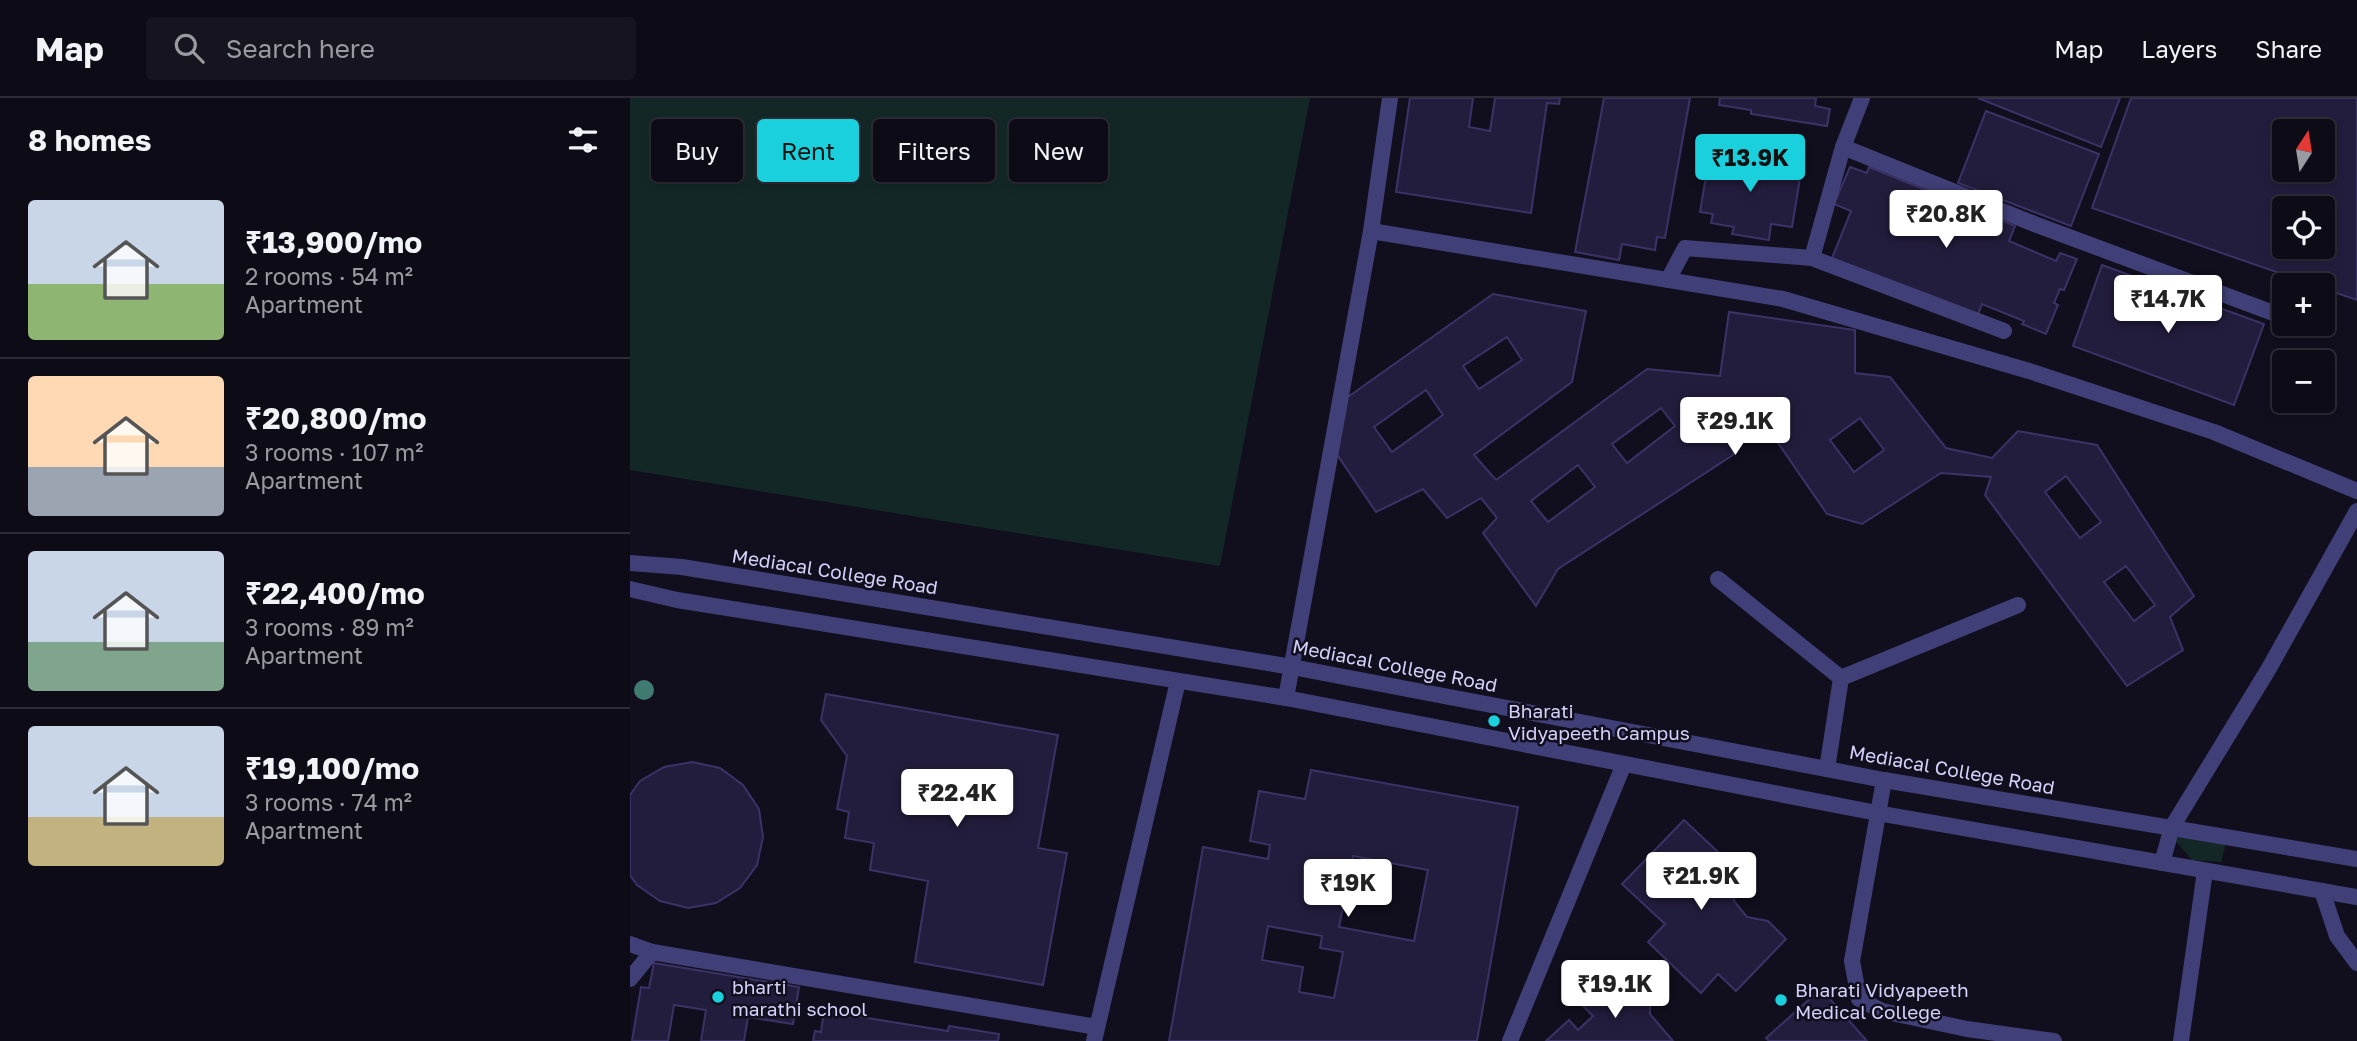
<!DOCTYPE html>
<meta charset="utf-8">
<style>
body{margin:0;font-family:"Golos Text",sans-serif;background:#16141f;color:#f1f3f6;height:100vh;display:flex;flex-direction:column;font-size:26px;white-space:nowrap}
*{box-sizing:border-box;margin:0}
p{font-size:23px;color:#9a9ba1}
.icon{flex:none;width:38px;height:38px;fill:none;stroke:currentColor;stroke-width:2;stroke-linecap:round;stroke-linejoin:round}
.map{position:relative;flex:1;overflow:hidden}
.details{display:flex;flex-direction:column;background:#0d0b16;width:630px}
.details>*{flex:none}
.hud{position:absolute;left:21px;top:21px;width:665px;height:63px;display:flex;gap:14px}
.needle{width:46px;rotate:12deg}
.tools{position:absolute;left:1642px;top:21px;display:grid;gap:14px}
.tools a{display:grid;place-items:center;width:63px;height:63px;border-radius:7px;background:#0d0b16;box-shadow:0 4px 10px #0003,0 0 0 2px #2d2b35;font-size:35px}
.price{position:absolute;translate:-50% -60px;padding:0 16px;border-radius:7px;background:#fff;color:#222;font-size:23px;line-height:46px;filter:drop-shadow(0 2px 4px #0008)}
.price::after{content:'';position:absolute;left:50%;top:42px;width:21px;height:16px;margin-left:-10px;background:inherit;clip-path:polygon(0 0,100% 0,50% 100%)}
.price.on{background:#1ad0dd;color:#111}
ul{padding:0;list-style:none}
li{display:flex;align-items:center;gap:21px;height:175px;padding:0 28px}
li+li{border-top:2px solid #2d2b35}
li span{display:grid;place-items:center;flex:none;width:196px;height:140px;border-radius:7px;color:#555}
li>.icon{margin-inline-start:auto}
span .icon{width:84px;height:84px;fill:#fffc;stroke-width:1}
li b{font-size:30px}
h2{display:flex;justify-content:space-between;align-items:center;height:84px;padding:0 28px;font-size:30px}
.chip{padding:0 24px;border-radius:7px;background:#0d0b16;box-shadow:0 4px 10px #0003,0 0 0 2px #2d2b35;font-size:24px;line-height:63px}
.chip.on{background:#1ad0dd;color:#111}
header{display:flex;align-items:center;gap:42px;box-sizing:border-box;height:98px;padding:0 35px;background:#0d0b16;border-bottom:2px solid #2d2b35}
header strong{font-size:33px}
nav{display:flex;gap:38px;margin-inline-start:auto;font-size:24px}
.search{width:490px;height:63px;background:#16141f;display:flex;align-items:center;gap:18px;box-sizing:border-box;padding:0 24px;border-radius:7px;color:#9a9ba1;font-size:26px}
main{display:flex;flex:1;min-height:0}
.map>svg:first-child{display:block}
.green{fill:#132826}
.building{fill:#231d3d;stroke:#3b3266;stroke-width:2;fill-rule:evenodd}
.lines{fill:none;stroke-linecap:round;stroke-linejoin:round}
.service{stroke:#403f78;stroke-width:16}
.tree{fill:#407a70}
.poi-dot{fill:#1ad0dd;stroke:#110f1e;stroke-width:2.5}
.labels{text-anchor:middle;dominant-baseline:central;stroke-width:5;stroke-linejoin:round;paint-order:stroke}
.street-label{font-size:19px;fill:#d5d1fa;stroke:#110f1e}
.poi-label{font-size:19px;fill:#d5d1fa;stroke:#110f1e;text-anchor:start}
</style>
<header>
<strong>Map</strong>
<div class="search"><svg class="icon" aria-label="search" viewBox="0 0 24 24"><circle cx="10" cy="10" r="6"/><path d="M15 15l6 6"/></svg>Search here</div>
<nav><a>Map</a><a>Layers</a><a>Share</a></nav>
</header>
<main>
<section class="details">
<h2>8 homes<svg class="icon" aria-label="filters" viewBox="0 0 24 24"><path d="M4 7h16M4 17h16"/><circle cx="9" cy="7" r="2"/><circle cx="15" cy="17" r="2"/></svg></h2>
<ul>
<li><span style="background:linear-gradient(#c9d6e8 60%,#8fb573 0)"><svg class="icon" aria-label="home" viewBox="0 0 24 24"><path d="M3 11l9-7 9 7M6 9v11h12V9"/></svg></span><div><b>₹13,900/mo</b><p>2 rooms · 54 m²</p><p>Apartment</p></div></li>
<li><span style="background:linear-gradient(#ffd9b3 65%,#9aa5b1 0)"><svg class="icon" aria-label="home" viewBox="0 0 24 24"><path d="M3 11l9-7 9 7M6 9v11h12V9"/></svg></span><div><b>₹20,800/mo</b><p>3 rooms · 107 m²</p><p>Apartment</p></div></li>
<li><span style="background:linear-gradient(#c9d6e8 65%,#7fa58c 0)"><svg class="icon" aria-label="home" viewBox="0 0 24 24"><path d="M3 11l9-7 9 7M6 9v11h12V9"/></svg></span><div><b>₹22,400/mo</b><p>3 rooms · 89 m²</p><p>Apartment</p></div></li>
<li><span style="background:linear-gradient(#c9d6e8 65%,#c2b280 0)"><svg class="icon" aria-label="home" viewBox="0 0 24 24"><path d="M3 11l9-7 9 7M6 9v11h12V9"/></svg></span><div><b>₹19,100/mo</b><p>3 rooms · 74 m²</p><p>Apartment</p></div></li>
</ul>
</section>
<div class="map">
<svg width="1727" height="943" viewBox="0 0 1727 943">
<rect width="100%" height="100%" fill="#110f1e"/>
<g class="green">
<path d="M 0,0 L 680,0 L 590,468 L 0,372 Z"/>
<path d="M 1561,725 L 1574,729 L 1596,745 L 1591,764 L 1562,762 L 1544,741 Z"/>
</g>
<g class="building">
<path d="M 780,0 L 843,0 L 839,29 L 860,33 L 865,0 L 930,0 L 929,6 L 917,5 L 901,115 L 766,94 Z"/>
<path d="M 974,0 L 1060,0 L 1035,140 L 1027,139 L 1025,152 L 992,146 L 989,162 L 945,154 Z"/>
<path d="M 1090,0 L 1186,0 L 1185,8 L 1200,11 L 1197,28 L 1121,16 L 1121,12 L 1089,7 Z"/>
<path d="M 1348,0 L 1490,0 L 1471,49 Z"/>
<path d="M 1501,0 L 1727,0 L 1727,202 L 1692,190 L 1692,187 L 1684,187 L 1462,110 ZM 1654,33 L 1692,33 L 1692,72 L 1654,72 ZM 1654,110 L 1692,110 L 1692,149 L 1654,149 Z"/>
<path d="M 1356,13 L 1469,56 L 1441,128 L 1328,85 Z"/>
<path d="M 1080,54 L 1172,68 L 1162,129 L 1141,126 L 1139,142 L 1102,136 L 1104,129 L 1081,125 L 1083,116 L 1070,114 Z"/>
<path d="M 1220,69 L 1237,75 L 1239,69 L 1385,128 L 1379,143 L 1426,163 L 1430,155 L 1447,161 L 1434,192 L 1430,191 L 1424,205 L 1428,207 L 1416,236 L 1392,226 L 1394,223 L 1352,206 L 1347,219 L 1202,160 L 1221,113 L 1204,106 Z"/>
<path d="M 1472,167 L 1634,226 L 1604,307 L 1443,248 Z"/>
<path d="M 863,196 L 956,213 L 942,284 L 844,357 L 866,382 L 1017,271 L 1090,278 L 1099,214 L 1225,232 L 1225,275 L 1260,279 L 1316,350 L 1362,360 L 1388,333 L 1467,347 L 1564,498 L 1540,519 L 1553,552 L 1497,588 L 1355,397 L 1361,379 L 1311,375 L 1232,426 L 1197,416 L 1146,342 L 1105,342 L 1103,357 L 928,471 L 906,508 L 853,435 L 867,420 L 851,400 L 817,420 L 793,391 L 746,414 L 706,355 L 715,301 ZM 877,239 L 892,262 L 849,291 L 833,268 ZM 796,292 L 813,317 L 762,354 L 744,329 ZM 1031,310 L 1045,328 L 997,365 L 982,346 ZM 1230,320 L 1254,352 L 1224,374 L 1200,342 ZM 948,367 L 965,389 L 918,424 L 901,403 ZM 1436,378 L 1471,424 L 1450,440 L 1415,394 ZM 1496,468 L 1525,507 L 1504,523 L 1474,484 Z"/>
<path d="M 196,596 L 428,637 L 408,750 L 437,755 L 413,887 L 285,864 L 298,783 L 240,772 L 244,745 L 215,740 L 219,714 L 207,711 L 217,658 L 191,622 Z"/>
<path d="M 62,664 L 90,670 L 113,687 L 129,711 L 133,739 L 127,767 L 110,790 L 86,805 L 58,810 L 30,803 L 7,787 L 0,777 L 0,697 L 10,683 L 34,669 Z"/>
<path d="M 681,672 L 888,709 L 847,943 L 539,943 L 573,749 L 638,761 L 640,747 L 620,743 L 629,693 L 675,701 ZM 723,758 L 798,772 L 784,843 L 709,829 ZM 638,828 L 692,838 L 690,850 L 713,854 L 704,900 L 669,894 L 673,869 L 632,862 Z"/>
<path d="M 1054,722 L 1106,771 L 1104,803 L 1117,819 L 1138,823 L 1156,841 L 1106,893 L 1088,876 L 1071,895 L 1018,844 L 1035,826 L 992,786 Z"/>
<path d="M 24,865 L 169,889 L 163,926 L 118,919 L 114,943 L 71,943 L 76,912 L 44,907 L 38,943 L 2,943 L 11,889 L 19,890 Z"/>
<path d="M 983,881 L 1004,900 L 1020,900 L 1020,916 L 1043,943 L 916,943 L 939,922 L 948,932 L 963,918 L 953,908 Z"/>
<path d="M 1191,891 L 1237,943 L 1139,943 L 1136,940 Z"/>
<path d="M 194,913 L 318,933 L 319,928 L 369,936 L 368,943 L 183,943 L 185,933 L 191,934 Z"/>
</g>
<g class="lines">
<g class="service">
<path d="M 1213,49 L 1407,127 L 1654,219"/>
<path d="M 741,133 L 1153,201 L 1399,273 L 1584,334 L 1727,393"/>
<path d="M 1182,160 L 1213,49 L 1232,0"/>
<path d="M 1038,182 L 1055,150 L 1182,160 L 1374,233"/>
<path d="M 0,465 L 52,469 L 662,569 L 1254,682 L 1727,761"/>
<path d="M 1088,481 L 1211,580"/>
<path d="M 0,491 L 47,502 L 656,600 L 1247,715 L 1727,799"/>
<path d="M 656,600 L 741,133 L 760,0"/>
<path d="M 1197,671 L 1211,580 L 1388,507"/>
<path d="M 1254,682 L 1222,863 L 1229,901 L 1252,913 L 1337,931 L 1424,943"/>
<path d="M 1532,765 L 1542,729 L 1638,572 L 1727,413"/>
<path d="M 1692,793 L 1707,838 L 1727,865"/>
<path d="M 0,846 L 22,854"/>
<path d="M 0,881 L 22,854 L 467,929"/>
<path d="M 464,943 L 548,583"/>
<path d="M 880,943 L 994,666"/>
<path d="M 1551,943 L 1575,773"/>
</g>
</g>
<circle class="tree" cx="14" cy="592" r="10"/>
<g class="poi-dot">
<circle cx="864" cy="623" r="7"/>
<circle cx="88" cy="899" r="7"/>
<circle cx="1151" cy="902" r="7"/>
</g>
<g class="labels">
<g class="street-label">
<text transform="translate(205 473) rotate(9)">Mediacal College Road</text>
<text transform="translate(765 567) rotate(11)">Mediacal College Road</text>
<text transform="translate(1322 671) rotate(10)">Mediacal College Road</text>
</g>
<g class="poi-label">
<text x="878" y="612">Bharati<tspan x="878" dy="22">Vidyapeeth Campus</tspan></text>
<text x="102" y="888">bharti<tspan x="102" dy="22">marathi school</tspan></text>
<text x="1165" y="891">Bharati Vidyapeeth<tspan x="1165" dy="22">Medical College</tspan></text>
</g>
</g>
</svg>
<div class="tools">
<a><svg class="needle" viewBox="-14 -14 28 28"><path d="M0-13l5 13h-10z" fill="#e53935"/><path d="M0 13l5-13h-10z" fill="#9a9ba1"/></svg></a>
<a><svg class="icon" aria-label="locate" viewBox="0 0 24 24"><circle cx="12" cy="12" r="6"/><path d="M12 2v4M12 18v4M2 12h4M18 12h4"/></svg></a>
<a>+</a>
<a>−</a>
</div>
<b class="price on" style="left:1120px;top:96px">₹13.9K</b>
<b class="price" style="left:1316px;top:152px">₹20.8K</b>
<b class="price" style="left:1538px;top:237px">₹14.7K</b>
<b class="price" style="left:1105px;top:359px">₹29.1K</b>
<b class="price" style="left:327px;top:731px">₹22.4K</b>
<b class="price" style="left:1071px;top:814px">₹21.9K</b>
<b class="price" style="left:718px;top:821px">₹19K</b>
<b class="price" style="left:985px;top:922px">₹19.1K</b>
<div class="hud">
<a class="chip">Buy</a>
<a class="chip on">Rent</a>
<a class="chip">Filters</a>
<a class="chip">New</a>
</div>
</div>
</main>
